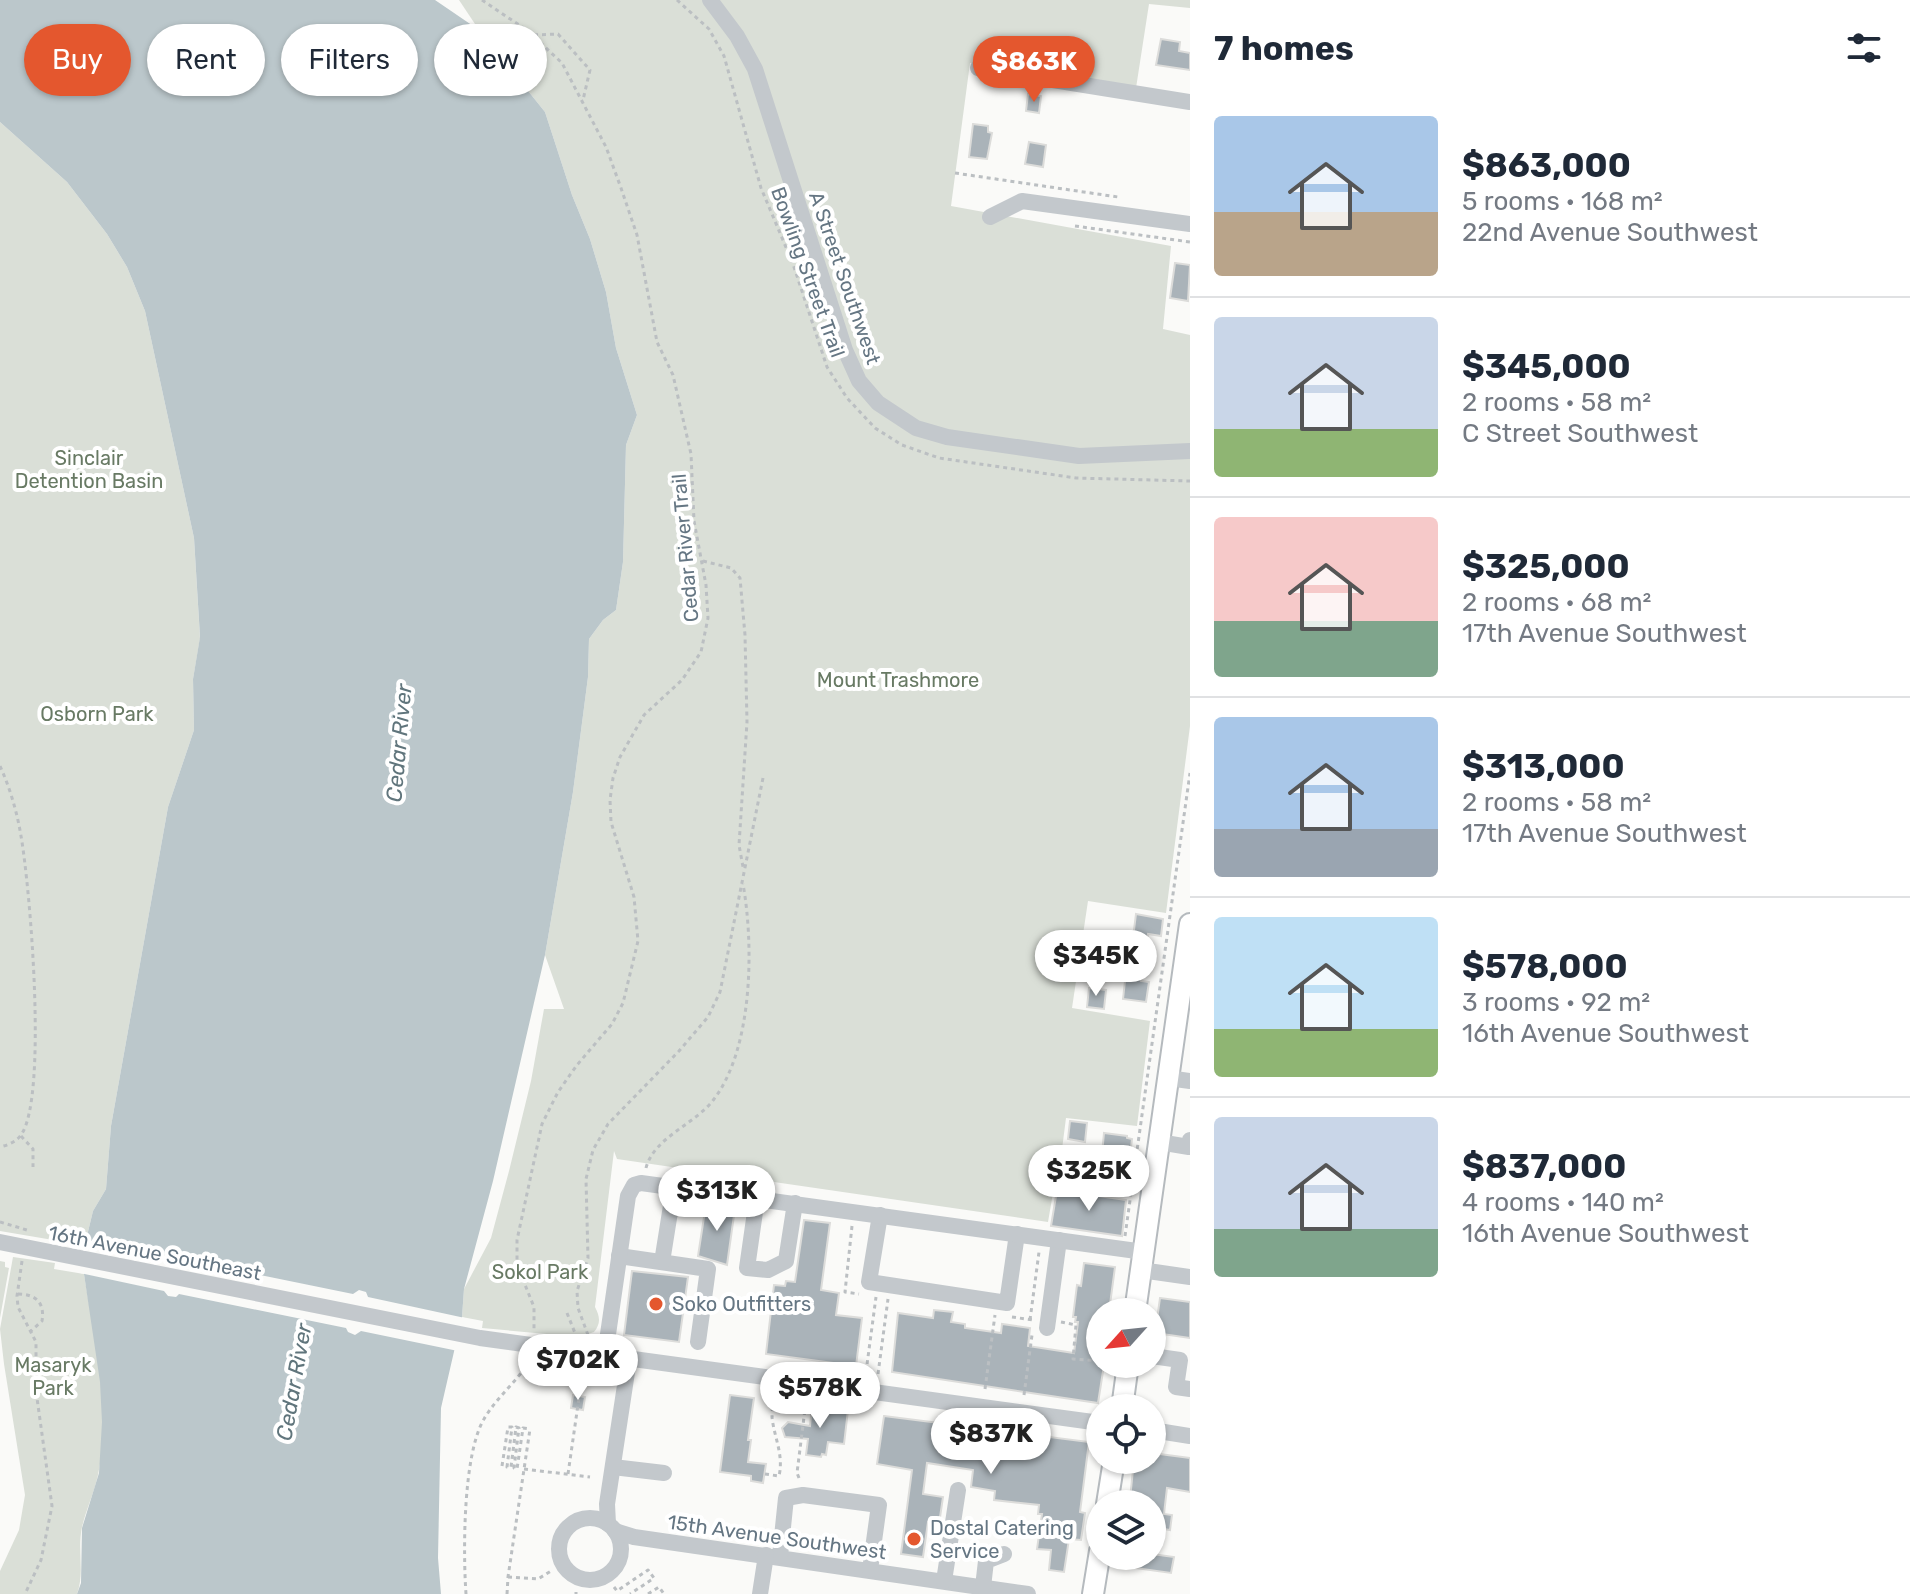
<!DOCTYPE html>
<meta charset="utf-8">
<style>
body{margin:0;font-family:Rubik,sans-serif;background:#f6f6f7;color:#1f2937;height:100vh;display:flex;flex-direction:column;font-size:30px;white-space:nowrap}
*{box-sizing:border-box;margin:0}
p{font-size:26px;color:#747a83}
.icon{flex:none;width:44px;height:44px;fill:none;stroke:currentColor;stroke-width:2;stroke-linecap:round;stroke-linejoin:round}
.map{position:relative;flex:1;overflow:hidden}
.sheet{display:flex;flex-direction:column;background:#fff;width:720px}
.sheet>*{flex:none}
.top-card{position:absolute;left:24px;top:24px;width:760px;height:72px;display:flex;gap:16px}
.needle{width:52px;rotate:243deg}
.fabs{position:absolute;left:1086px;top:1298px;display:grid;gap:16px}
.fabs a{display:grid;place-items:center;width:80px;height:80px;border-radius:50%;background:#fff;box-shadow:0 2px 6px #0004;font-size:40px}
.price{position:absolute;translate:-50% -68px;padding:0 18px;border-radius:28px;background:#fff;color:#222;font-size:26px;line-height:52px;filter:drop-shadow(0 2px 4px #0008)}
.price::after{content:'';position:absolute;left:50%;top:48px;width:24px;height:18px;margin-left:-12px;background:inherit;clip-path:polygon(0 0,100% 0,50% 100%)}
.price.on{background:#e4572e;color:#fff}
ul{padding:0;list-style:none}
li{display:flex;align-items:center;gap:24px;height:200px;padding:0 24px}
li+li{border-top:2px solid #e0e1e3}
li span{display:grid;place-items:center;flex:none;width:224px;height:160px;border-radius:8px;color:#555}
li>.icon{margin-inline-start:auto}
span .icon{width:96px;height:96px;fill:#fffc;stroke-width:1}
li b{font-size:34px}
h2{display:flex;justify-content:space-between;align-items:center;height:96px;padding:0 24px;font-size:34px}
.pill{padding:0 28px;border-radius:36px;background:#fff;box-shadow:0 2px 6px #0004;font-size:28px;line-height:72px}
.pill.on{background:#e4572e;color:#fff}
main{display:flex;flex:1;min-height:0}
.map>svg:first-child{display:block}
.green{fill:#dadfd7}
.water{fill:#bbc7cb}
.pier{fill:#fafaf8}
.building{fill:#aab3b9;stroke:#dcdcda;stroke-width:2}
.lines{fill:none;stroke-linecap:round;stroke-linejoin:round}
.major-casing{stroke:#b5babe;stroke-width:24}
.path{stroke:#bbbfc2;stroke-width:3;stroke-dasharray:4 4;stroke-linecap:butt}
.minor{stroke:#c3c8cc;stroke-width:16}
.major{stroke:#fff;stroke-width:20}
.poi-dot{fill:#e4572e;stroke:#fff;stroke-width:3}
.labels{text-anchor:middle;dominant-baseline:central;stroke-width:8;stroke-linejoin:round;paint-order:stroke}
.street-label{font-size:20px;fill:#657683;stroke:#fff}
.park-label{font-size:20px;fill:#687a64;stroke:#fff}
.poi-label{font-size:20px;fill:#657683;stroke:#fff;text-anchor:start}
.water-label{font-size:22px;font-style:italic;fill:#60757c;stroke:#fff}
</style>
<main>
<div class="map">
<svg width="1190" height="1594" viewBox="0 0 1190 1594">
<rect width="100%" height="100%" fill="#fafaf8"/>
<g class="green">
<path d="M 459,0 L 1190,0 L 1190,8 L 1149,4 L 1136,88 L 970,63 L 951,206 L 1171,246 L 1163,329 L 1190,335 L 1190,726 L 1166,913 L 1088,901 L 1072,1008 L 1150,1021 L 1137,1126 L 1066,1118 L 1061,1157 L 1132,1166 L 1124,1196 L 1054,1187 L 1048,1222 L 617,1159 L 614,1151 L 595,1307 C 600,1317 601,1323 594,1332 L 579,1337 L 482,1328 L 483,1321 L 462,1317 L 464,1289 L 491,1238 L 509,1171 L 531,1081 L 544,1009 L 564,1009 L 545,955 L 573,792 L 588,677 L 589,639 L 603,620 L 616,610 L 623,562 L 626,445 L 637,415 L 616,348 L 606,292 L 590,239 L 572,195 L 545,112 L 479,30 Z"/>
<path d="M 0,122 L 67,182 L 107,234 L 127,267 L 145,311 L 194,538 L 200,638 L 193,679 L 194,730 L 168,807 L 111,1126 L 106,1189 L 93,1211 L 86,1240 L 61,1235 L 59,1241 L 0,1231 Z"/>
<path d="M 13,1257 L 55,1263 L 54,1269 L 84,1274 C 94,1338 112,1410 98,1475 C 94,1493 86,1510 82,1527 C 77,1550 85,1573 77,1594 L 0,1594 L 0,1571 L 19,1530 L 25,1495 L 4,1364 L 0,1329 Z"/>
<path d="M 0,1261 L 5,1262 L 5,1267 L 9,1268 L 0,1318 Z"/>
</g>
<path class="water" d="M 0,0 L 435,0 L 479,30 L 545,112 L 572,195 L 590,239 L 606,292 L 616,348 L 637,415 L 626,445 L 623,562 L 616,610 L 603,620 L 589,639 L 588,677 L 573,792 L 545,955 L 493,1181 L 464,1289 L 462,1317 L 441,1408 L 438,1558 L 441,1594 L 77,1594 L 81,1583 L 82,1528 L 99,1473 L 102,1422 L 100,1382 L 84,1274 L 86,1240 L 93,1211 L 106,1189 L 111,1126 L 168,807 L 194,730 L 193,679 L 200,637 L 194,538 L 145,311 L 127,267 L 107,234 L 67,182 L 0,122 Z"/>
<path class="pier" d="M 82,1239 L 172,1257 L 174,1253 L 181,1254 L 186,1260 L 353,1294 L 359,1290 L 366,1292 L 368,1297 L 465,1318 L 458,1351 L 361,1331 L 355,1335 L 348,1332 L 346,1328 L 179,1294 L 176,1297 L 168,1296 L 164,1291 L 80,1273 Z"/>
<g class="building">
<path d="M 1161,39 L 1180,42 L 1179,51 L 1190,53 L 1190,70 L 1156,65 Z"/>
<path d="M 1028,94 L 1041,96 L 1039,113 L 1026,111 Z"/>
<path d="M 973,124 L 988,126 L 988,132 L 992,133 L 987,159 L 969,157 Z"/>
<path d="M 1029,142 L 1046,145 L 1043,167 L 1025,164 Z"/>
<path d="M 1175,263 L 1190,265 L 1188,301 L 1170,298 Z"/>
<path d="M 1136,914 L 1163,919 L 1161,936 L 1148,934 L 1141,981 L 1149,982 L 1146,1002 L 1123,999 L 1129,945 L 1132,946 Z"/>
<path d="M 1089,988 L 1106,990 L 1104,1009 L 1087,1007 Z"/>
<path d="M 1070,1121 L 1087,1123 L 1085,1142 L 1068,1139 Z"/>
<path d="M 1104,1133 L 1127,1136 L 1127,1138 L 1132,1139 L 1130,1156 L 1102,1154 Z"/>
<path d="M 1057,1190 L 1126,1200 L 1122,1236 L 1051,1226 Z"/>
<path d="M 706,1204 L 735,1208 L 727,1265 L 698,1256 Z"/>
<path d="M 804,1220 L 830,1223 L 821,1290 L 839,1293 L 836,1315 L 862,1318 L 856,1366 L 766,1354 L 774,1285 L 785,1286 L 786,1281 L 795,1282 Z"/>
<path d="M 1084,1263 L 1115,1267 L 1109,1312 L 1100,1312 L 1097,1364 L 1104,1365 L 1098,1403 L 892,1372 L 898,1313 L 933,1318 L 934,1310 L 953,1312 L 951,1322 L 965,1324 L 965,1328 L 1001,1333 L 1002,1324 L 1030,1328 L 1028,1346 L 1074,1353 L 1078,1322 L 1075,1322 L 1076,1317 L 1073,1317 L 1077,1285 L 1081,1286 Z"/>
<path d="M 632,1271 L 688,1277 L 679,1342 L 624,1335 Z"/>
<path d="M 1160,1298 L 1190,1302 L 1190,1338 L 1155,1333 Z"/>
<path d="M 573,1395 L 585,1397 L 583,1410 L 571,1408 Z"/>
<path d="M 730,1395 L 754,1398 L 748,1440 L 751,1440 L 748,1462 L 766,1464 L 763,1483 L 751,1481 L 751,1476 L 720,1472 Z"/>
<path d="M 812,1405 L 848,1410 L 844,1444 L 828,1442 L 826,1455 L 822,1454 L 821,1457 L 806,1455 L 808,1439 L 785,1437 L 782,1428 L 788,1422 L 810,1426 Z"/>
<path d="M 884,1416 L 1089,1442 L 1080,1512 L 1085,1513 L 1081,1540 L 1069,1539 L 1064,1572 L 1049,1570 L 1051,1550 L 1037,1549 L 1042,1514 L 1038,1514 L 1039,1505 L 994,1500 L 995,1491 L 971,1487 L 973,1470 L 927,1463 L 923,1494 L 943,1497 L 939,1524 L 928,1522 L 923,1557 L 901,1554 L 912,1470 L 877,1464 Z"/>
<path d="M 1152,1453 L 1190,1458 L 1190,1492 L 1167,1488 L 1164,1514 L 1172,1515 L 1170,1530 L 1152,1527 L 1152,1502 L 1130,1499 L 1134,1460 L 1152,1460 Z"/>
<path d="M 1152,1554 L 1174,1557 L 1171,1573 L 1135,1568 L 1137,1556 Z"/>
</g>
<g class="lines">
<defs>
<g id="major">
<path d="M 1135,1312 L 1190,924"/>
<path d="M 1122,1408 L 1128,1364"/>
<path d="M 1107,1504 L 1114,1460"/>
<path d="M 1093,1594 L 1100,1551"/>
</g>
</defs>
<use href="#major" class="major-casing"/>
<g class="path">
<path d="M 482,0 L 528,31 L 562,63 L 606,147 L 621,188 L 637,235 L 657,342 L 673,375 L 691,454 L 694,521 L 706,585 L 708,618 L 701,652 L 682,680 L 644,715 L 620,757 L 613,778 L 610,800 L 611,822 L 634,897 L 638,941 L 623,1003 L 612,1024 L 577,1065 L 558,1092 L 542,1124 L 517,1240 L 517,1265 L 534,1307 L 534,1329"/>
<path d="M 677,0 L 709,29 L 724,56 L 761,188 L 793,264 L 827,367 L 847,398 L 875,428 L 902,445 L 939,458 L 1076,478 L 1190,481"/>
<path d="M 534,35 L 558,34 L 590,70 L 583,100"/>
<path d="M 955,173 L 1118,197"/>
<path d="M 1075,226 L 1190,242"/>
<path d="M 703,561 L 731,568 L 740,578 L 745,635 L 747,722 L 739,845 L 743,867"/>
<path d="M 0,766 C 10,788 17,812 21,836 C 30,887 48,1097 21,1135 C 16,1142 8,1145 0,1147"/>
<path d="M 21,1136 L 33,1149 L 33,1167"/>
<path d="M 646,1168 C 654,1137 696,1124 714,1099 C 753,1048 754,945 743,884"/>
<path d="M 0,1222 L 27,1230"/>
<path d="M 852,1226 L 845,1292 L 859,1294"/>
<path d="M 1125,1236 L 1190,773"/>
<path d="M 22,1261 L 17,1296 L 18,1307 L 36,1342 L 36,1391 L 52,1506 L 41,1560 L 25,1594"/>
<path d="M 18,1294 C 36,1294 45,1303 42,1321 L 31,1331"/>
<path d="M 567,1313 L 575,1333"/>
<path d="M 1012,1317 L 1033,1320"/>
<path d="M 1030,1320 L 1039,1252"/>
<path d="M 1061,1322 L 1076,1325 L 1073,1359 L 1100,1361"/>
<path d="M 588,1335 L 578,1308 L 577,1291 L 588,1258 L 586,1179 L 593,1150 L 608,1124 L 679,1051 L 708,1017 L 720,992 L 763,778"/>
<path d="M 866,1372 L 876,1297"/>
<path d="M 878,1374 L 888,1299"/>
<path d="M 985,1389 L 995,1315"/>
<path d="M 1024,1395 L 1032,1335"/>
<path d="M 502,1466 L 508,1427 L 512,1427 L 507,1467 L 511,1467 L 516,1427 L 519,1428 L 514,1468 L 517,1469 L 523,1428 L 530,1429"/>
<path d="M 524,1469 L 590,1477"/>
<path d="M 568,1474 L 583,1370"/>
<path d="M 765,1474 L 779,1476 C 784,1455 774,1437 772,1417 C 772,1411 773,1403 773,1397"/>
<path d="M 799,1478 L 797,1473 L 806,1401"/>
<path d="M 508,1577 L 538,1579 L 551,1571"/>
<path d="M 614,1587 L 617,1591 L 648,1570 L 654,1578 L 630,1594"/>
<path d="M 466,1594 C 463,1552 463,1454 484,1419 C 497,1397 517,1381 530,1361"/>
<path d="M 507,1594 L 508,1577 L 530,1429"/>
<path d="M 576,1594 L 576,1592"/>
<path d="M 648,1594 L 659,1587 L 664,1594"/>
</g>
<g class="minor">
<path d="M 710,0 L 737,36 L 755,69 L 845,350 L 859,381 L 878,403 L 916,428 L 947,437 L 1079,456 L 1190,451"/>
<path d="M 978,68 L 1190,102"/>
<path d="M 990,217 L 1022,201 L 1190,224"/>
<path d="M 1168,1078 L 1190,1081"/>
<path d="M 1159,1142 L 1189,1147 L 1190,1140"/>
<path d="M 757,1198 L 747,1268 L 768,1270 L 786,1261 L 795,1203"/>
<path d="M 880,1215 L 869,1282 L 1007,1303 L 1017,1234"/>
<path d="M 0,1242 L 480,1338 L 1100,1423"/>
<path d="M 619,1256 L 708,1269 L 698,1342"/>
<path d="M 662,1262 L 674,1187"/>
<path d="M 1141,1270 L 1190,1277"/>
<path d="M 1047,1328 L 1059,1240"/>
<path d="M 605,1355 L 628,1196 L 634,1185 L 641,1183 L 1144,1252"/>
<path d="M 1152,1356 L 1180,1360 L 1176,1387 L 1190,1389"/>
<path d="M 1152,1430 L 1190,1436"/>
<path d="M 613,1467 L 664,1473"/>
<circle cx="590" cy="1549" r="31"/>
<path d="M 608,1524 L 607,1504 L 629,1359"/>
<path d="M 615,1531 L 634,1537 L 1028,1594"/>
<path d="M 780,1556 L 786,1498 L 803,1495 L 879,1505 L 870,1570"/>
<path d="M 944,1581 L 958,1490"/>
<path d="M 983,1587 L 986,1561 L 1004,1554"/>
<path d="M 760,1594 L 766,1555"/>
</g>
<use href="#major" class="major"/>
</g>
<g class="poi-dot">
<circle cx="656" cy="1304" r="8"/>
<circle cx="914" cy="1539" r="8"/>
</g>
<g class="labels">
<g class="street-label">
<text transform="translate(808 272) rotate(70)">Bowling Street Trail</text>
<text transform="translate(845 278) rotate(71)">A Street Southwest</text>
<text transform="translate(685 548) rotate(-95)">Cedar River Trail</text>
<text transform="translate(155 1253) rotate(11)">16th Avenue Southeast</text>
<text transform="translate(777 1537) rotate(8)">15th Avenue Southwest</text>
</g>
<g class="park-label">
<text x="89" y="458">Sinclair<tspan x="89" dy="23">Detention Basin</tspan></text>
<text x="898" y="680">Mount Trashmore</text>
<text x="97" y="714">Osborn Park</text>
<text x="540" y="1272">Sokol Park</text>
<text x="53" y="1365">Masaryk<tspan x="53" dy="23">Park</tspan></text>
</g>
<g class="poi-label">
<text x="672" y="1304">Soko Outfitters</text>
<text x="930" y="1528">Dostal Catering<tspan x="930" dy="23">Service</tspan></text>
</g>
<g class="water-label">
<text transform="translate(399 743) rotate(-85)">Cedar River</text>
<text transform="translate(294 1382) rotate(-80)">Cedar River</text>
</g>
</g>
</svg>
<div class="fabs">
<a><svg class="needle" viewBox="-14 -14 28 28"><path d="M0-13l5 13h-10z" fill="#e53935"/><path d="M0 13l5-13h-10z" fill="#747a83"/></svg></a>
<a><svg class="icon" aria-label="locate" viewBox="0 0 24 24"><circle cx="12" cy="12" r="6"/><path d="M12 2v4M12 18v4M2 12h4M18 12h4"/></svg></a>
<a><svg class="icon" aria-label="layers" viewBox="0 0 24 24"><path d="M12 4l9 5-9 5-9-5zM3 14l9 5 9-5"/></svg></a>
</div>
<b class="price on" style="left:1034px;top:104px">$863K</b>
<b class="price" style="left:1096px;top:998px">$345K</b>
<b class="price" style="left:1089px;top:1213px">$325K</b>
<b class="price" style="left:717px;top:1233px">$313K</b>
<b class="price" style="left:578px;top:1402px">$702K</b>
<b class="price" style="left:820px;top:1430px">$578K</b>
<b class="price" style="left:991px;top:1476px">$837K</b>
<div class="top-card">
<a class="pill on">Buy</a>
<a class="pill">Rent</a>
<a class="pill">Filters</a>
<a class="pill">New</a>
</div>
</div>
<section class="sheet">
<h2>7 homes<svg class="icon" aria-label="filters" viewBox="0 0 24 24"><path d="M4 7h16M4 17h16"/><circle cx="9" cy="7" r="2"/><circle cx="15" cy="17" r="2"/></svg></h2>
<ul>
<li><span style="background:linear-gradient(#a9c7e8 60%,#b9a48a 0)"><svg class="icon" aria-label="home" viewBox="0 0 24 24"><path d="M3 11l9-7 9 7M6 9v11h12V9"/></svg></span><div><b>$863,000</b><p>5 rooms · 168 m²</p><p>22nd Avenue Southwest</p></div></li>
<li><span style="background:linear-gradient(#c9d6e8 70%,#8fb573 0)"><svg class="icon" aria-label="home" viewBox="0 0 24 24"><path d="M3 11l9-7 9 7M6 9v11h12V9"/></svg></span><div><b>$345,000</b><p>2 rooms · 58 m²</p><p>C Street Southwest</p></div></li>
<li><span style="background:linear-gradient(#f6c9c9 65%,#7fa58c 0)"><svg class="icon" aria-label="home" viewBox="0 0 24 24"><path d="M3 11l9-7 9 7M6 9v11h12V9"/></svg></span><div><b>$325,000</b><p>2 rooms · 68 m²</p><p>17th Avenue Southwest</p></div></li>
<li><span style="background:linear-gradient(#a9c7e8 70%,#9aa5b1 0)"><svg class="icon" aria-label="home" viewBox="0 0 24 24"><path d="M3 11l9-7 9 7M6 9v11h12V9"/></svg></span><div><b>$313,000</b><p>2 rooms · 58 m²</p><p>17th Avenue Southwest</p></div></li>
<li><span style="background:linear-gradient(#bfe0f5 70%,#8fb573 0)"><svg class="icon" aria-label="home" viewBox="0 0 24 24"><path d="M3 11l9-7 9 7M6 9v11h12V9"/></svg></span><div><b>$578,000</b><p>3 rooms · 92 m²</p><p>16th Avenue Southwest</p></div></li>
<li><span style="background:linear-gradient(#c9d6e8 70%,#7fa58c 0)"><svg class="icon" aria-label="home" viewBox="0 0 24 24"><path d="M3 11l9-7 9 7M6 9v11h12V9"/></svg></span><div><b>$837,000</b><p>4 rooms · 140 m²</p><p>16th Avenue Southwest</p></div></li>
</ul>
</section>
</main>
